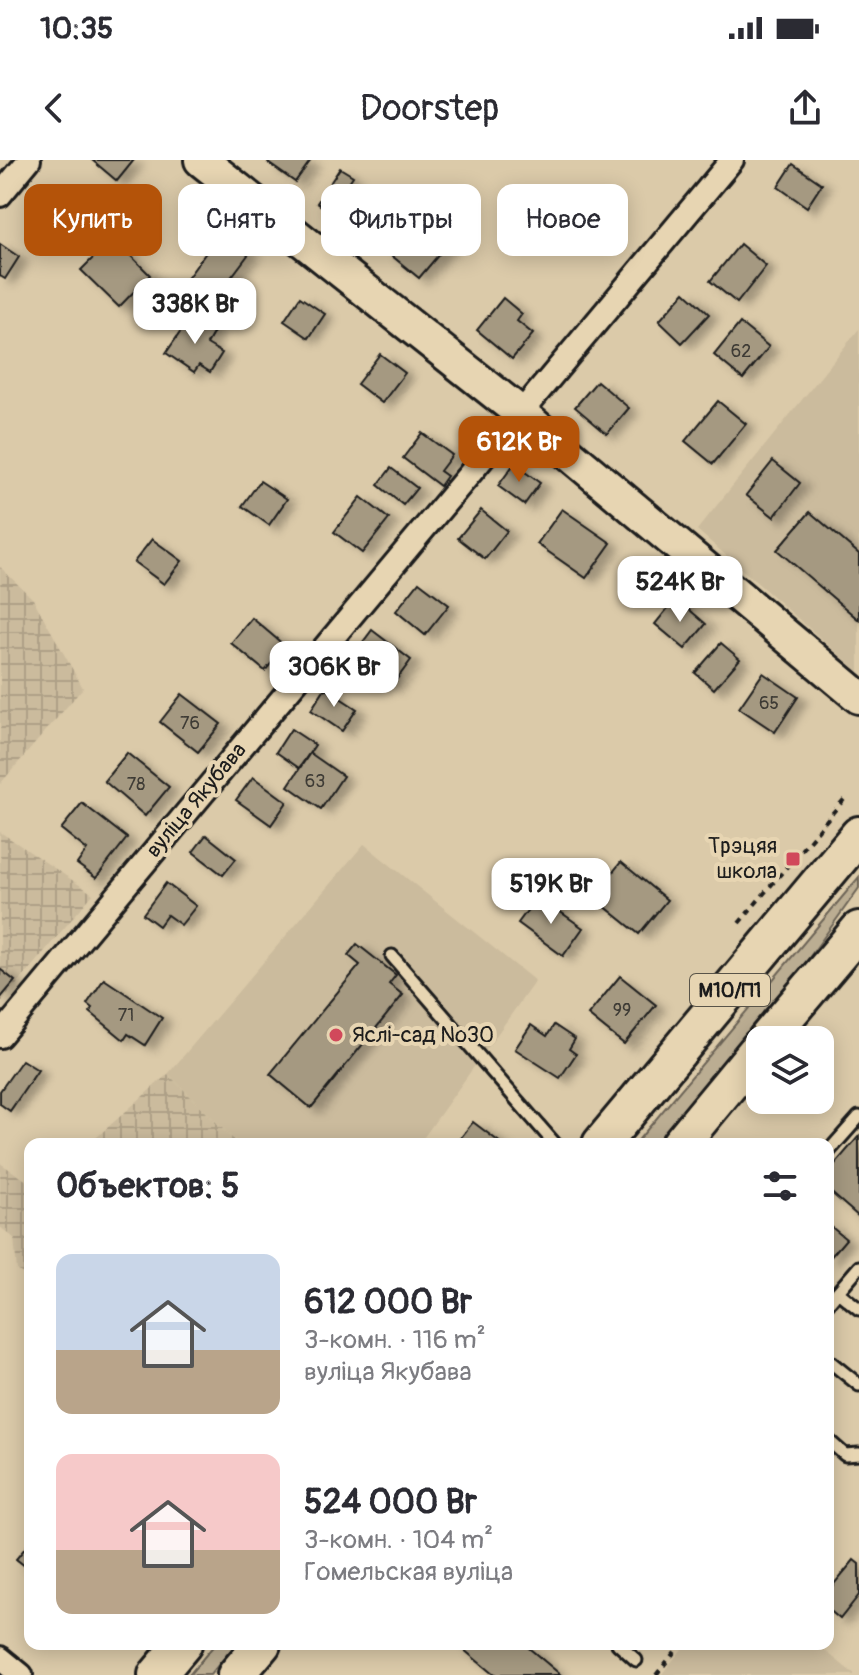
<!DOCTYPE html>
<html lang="ru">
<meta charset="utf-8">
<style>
body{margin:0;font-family:Pangolin,sans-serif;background:#f7f7f7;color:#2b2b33;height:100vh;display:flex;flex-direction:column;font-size:30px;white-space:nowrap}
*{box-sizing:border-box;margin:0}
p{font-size:26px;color:#7c7c81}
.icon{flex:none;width:44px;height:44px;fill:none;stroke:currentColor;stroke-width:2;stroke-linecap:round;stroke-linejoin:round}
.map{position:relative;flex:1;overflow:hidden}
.sheet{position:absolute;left:24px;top:978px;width:810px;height:512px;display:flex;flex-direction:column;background:#fff;border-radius:16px;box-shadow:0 4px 20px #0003}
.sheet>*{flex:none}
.top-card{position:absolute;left:24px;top:24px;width:812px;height:72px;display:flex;gap:16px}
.controls{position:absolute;left:746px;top:866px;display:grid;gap:16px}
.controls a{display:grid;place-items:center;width:88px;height:88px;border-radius:16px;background:#fff;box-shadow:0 4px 20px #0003;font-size:40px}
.price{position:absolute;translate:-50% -68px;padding:0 18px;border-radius:16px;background:#fff;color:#222;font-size:26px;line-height:52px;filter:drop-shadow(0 2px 4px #0008)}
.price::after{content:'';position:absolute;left:50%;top:48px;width:24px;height:18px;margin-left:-12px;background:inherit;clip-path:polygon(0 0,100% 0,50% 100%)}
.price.active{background:#b45309;color:#fff}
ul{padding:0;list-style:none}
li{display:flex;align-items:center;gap:24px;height:200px;padding:0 32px}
li span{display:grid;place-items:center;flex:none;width:224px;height:160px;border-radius:16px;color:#555}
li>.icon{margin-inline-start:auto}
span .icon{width:96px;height:96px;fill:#fffc;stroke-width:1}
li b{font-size:34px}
h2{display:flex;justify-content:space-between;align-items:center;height:96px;padding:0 32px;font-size:34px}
.tag{padding:0 28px;border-radius:16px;background:#fff;box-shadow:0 4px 20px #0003;font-size:28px;line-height:72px}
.tag.active{background:#b45309;color:#fff}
.status{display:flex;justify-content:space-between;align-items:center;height:56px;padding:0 40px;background:#fff;direction:ltr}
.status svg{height:22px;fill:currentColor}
header{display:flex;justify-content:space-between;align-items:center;height:104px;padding:0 32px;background:#fff;font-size:36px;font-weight:600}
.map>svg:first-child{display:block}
.built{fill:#cbbb9d}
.industrial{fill:url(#industrial-grid)}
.grass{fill:#bbad92;stroke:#6c6457;stroke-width:2}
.building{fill:#a59981;stroke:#1c1c1c;stroke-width:2;filter:url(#shadow)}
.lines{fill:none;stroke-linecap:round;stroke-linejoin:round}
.lane-casing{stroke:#1c1c1c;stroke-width:17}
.street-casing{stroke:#1c1c1c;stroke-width:28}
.secondary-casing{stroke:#1c1c1c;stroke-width:38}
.primary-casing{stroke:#1c1c1c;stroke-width:42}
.path{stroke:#1c1c1c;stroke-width:4;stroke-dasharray:6 6;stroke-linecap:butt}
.lane{stroke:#e7d5b2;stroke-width:11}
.street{stroke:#e7d5b2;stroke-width:22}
.secondary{stroke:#e7d5b2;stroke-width:32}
.primary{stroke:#e7d5b2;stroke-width:36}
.poi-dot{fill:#d1495b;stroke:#e7d5b2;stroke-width:3}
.labels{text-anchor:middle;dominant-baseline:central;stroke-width:8;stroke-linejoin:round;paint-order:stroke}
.number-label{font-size:18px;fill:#3e3b35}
.shield{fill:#e7d5b2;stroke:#595449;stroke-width:2}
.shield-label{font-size:20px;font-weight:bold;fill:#1c1c1c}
.street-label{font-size:22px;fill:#1c1c1c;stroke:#e7d5b2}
.poi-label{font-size:22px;fill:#1c1c1c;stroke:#e7d5b2;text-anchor:end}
</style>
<div class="status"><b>10:35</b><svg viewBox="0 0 49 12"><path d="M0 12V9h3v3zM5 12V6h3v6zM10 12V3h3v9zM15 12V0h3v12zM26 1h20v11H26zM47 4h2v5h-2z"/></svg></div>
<header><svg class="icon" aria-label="back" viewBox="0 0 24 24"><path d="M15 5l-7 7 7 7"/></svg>Doorstep<svg class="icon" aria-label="share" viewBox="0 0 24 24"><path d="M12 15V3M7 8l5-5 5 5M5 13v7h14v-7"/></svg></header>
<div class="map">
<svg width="859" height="1515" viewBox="0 0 859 1515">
<defs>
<pattern id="industrial-grid" width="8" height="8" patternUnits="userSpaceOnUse" patternTransform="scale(2)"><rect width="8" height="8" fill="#cbbb9d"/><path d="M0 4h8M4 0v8" fill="none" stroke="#aea087"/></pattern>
<filter id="shadow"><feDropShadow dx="9" dy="5" stdDeviation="4" flood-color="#0004"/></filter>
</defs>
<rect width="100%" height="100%" fill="#dbcaa9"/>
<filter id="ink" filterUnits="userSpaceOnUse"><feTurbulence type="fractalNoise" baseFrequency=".0125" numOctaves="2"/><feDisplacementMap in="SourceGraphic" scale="16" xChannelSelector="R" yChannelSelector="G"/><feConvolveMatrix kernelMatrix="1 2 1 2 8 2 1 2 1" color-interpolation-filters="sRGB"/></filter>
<g filter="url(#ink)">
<g class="built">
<path d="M 859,169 L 859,512 L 697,370 Z"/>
<path d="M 364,684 L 535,821 L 419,984 L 238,984 L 168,914 Z"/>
<path d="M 686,1484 L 817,1484 L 855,1515 L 661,1515 Z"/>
</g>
<g class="industrial">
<path d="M 0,407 L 33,439 L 83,528 L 0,624 Z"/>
<path d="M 0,672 L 93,734 L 0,844 Z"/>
<path d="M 168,914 L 238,984 L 89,984 Z"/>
<path d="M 0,1003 L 30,1023 L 30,1119 L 17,1110 L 14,1078 L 0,1067 Z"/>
</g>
<g class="grass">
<path d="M 859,717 L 859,728 L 796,816 L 655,984 L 635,984 Z"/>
<path d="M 215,1484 L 236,1484 L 210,1515 L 189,1515 Z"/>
</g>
<g class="building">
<path d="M 92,0 L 134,0 L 117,21 Z"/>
<path d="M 270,0 L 311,0 L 295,22 L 268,3 Z"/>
<path d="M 793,4 L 822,24 L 807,47 L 778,27 Z"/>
<path d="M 340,8 L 353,16 L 349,22 L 358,29 L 354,36 L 383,55 L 368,77 L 317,43 Z"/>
<path d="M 435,55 L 457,73 L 419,118 L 386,91 L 409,63 L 421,72 Z"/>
<path d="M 223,69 L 251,91 L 214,140 L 186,120 Z"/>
<path d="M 113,78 L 150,115 L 119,147 L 81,110 Z"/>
<path d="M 0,84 L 19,97 L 5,119 L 0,116 Z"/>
<path d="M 740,84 L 766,106 L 737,143 L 710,121 Z"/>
<path d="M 685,132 L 709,154 L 682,183 L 659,161 Z"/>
<path d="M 300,137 L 325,154 L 309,178 L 284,161 Z"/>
<path d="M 503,138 L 522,154 L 517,161 L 533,174 L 512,199 L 477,170 Z"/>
<path d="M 192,155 L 215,170 L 207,184 L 222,193 L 210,212 L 199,205 L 194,212 L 166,193 Z"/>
<path d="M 740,163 L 769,187 L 743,219 L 714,195 Z"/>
<path d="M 380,194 L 405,213 L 382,243 L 357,224 Z"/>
<path d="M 597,221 L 629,248 L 607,274 L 575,247 Z"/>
<path d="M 718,241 L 746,264 L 713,304 L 685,281 Z"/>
<path d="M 422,273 L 452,295 L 440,311 L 447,316 L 440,326 L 403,298 Z"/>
<path d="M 773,301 L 800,323 L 774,357 L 746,335 Z"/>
<path d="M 514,304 L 540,323 L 524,345 L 498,326 Z"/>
<path d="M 391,308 L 417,328 L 403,345 L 378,325 Z"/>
<path d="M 260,321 L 287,339 L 269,365 L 242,346 Z"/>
<path d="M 361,337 L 389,359 L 362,393 L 334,372 Z"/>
<path d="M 562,349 L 611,383 L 586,418 L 537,384 Z"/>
<path d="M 481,350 L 507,371 L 485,399 L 458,378 Z"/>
<path d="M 810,352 L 859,394 L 859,460 L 777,390 Z"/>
<path d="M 152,379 L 182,401 L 164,424 L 134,402 Z"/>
<path d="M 419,422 L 449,445 L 425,475 L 396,451 Z"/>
<path d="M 676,438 L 706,464 L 685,489 L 655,464 Z"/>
<path d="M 252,458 L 285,486 L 265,511 L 231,483 Z"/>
<path d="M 372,470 L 411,500 L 391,527 L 377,516 L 372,522 L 361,514 L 366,509 L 351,498 Z"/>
<path d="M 721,483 L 740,499 L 714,529 L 695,513 Z"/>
<path d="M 763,513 L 798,537 L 775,572 L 739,548 Z"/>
<path d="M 325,528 L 357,549 L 342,571 L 311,550 Z"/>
<path d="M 182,534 L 221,564 L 198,592 L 160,562 Z"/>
<path d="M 291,569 L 315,585 L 299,608 L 276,592 Z"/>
<path d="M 127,593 L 169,627 L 145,656 L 104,621 Z"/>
<path d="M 310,593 L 343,616 L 321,649 L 288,626 Z"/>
<path d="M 253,617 L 287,642 L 271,665 L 236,640 Z"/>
<path d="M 82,643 L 127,678 L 96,718 L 77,704 L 87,690 L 61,669 Z"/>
<path d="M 206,675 L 236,699 L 223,715 L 193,692 Z"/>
<path d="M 621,702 L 667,740 L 639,774 L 593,737 Z"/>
<path d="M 166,723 L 196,746 L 181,765 L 167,755 L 159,766 L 143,754 Z"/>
<path d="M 538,736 L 583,768 L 563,796 L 518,763 Z"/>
<path d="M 357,784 L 396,815 L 389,824 L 403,835 L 311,948 L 270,914 L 360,805 L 348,795 Z"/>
<path d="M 0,809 L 15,821 L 0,839 Z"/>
<path d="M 620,816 L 656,845 L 624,884 L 588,855 Z"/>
<path d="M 104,819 L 162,858 L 145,885 L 128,874 L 124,880 L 90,852 L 92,848 L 87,844 Z"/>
<path d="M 531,865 L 547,876 L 554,865 L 575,879 L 569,889 L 576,894 L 560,918 L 515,889 Z"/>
<path d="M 22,900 L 38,910 L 10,951 L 0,944 L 0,931 Z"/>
<path d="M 473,962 L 502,984 L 456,984 Z"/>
<path d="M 859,976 L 859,1057 L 828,1030 L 828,1012 Z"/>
<path d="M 828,1064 L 846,1079 L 828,1100 Z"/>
<path d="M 30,1382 L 30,1410 L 16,1399 Z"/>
<path d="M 854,1400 L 859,1404 L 859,1435 L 840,1459 L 828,1449 L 828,1431 Z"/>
<path d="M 457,1484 L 524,1484 L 561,1515 L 494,1515 Z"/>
</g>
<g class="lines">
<defs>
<g id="lane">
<path d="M 392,796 L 555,984"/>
<path d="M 828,992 L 859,957"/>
<path d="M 838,1132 L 859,1149"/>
<path d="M 828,1143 L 859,1107"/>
<path d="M 828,1200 L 859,1225"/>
<path d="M 828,1280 L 845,1295 L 859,1294"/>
<path d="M 618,1484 L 636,1500"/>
</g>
<g id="street">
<path d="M 0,35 L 29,0"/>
<path d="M 0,876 L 732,0"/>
<path d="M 0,1498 L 21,1515"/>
</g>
<path id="secondary" d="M 201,0 L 519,252 L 859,537"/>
<g id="primary">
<path d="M 766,880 L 859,770"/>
<path d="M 601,984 L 859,675"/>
<path d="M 680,984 L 760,887"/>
<path d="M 157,1515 L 183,1484"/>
<path d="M 236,1515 L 262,1484"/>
</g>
</defs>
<use href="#lane" class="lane-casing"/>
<use href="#street" class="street-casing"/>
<use href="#secondary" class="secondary-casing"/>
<use href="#primary" class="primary-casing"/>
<g class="path">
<path d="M 739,763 L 847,636"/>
<path d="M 656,1515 L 681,1484"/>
</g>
<use href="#lane" class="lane"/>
<use href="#street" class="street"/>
<use href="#secondary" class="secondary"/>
<use href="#primary" class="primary"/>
</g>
</g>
<g class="poi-dot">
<rect x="785" y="691" width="16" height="16" rx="4"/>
<circle cx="336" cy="875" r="8"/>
</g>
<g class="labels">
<g class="number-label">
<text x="741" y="191">62</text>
<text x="769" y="543">65</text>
<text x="190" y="563">76</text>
<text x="315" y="621">63</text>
<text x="136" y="624">78</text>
<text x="622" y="850">99</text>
<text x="126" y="855">71</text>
</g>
<rect class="shield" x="690" y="814" width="80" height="32" rx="6"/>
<g class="shield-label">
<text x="730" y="830">М10/П1</text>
</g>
<g class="street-label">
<text transform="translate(196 640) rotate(-50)">вуліца Якубава</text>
</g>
<g class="poi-label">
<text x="777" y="686">Трэцяя<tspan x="777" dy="25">школа</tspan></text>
<text x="352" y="875" text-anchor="start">Яслі-сад №30</text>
</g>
</g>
</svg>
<div class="controls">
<a><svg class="icon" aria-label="layers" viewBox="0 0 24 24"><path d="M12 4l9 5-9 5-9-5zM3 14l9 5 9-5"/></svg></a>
</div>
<b class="price" style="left:195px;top:186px">338K Br</b>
<b class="price active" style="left:519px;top:324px">612K Br</b>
<b class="price" style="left:680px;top:464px">524K Br</b>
<b class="price" style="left:334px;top:549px">306K Br</b>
<b class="price" style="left:551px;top:766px">519K Br</b>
<div class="top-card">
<a class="tag active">Купить</a>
<a class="tag">Снять</a>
<a class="tag">Фильтры</a>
<a class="tag">Новое</a>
</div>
<section class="sheet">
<h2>Объектов: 5<svg class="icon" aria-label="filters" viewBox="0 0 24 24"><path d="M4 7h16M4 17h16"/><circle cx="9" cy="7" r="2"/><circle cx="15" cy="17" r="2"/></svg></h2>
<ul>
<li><span style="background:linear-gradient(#c9d6e8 60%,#b9a48a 0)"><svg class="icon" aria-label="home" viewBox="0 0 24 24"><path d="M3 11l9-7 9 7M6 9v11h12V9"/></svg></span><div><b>612 000 Br</b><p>3-комн. · 116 m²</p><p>вуліца Якубава</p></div></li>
<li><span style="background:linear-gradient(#f6c9c9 60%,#b9a48a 0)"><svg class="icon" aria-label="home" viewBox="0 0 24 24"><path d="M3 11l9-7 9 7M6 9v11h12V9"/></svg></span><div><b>524 000 Br</b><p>3-комн. · 104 m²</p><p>Гомельская вуліца</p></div></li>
</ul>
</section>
</div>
